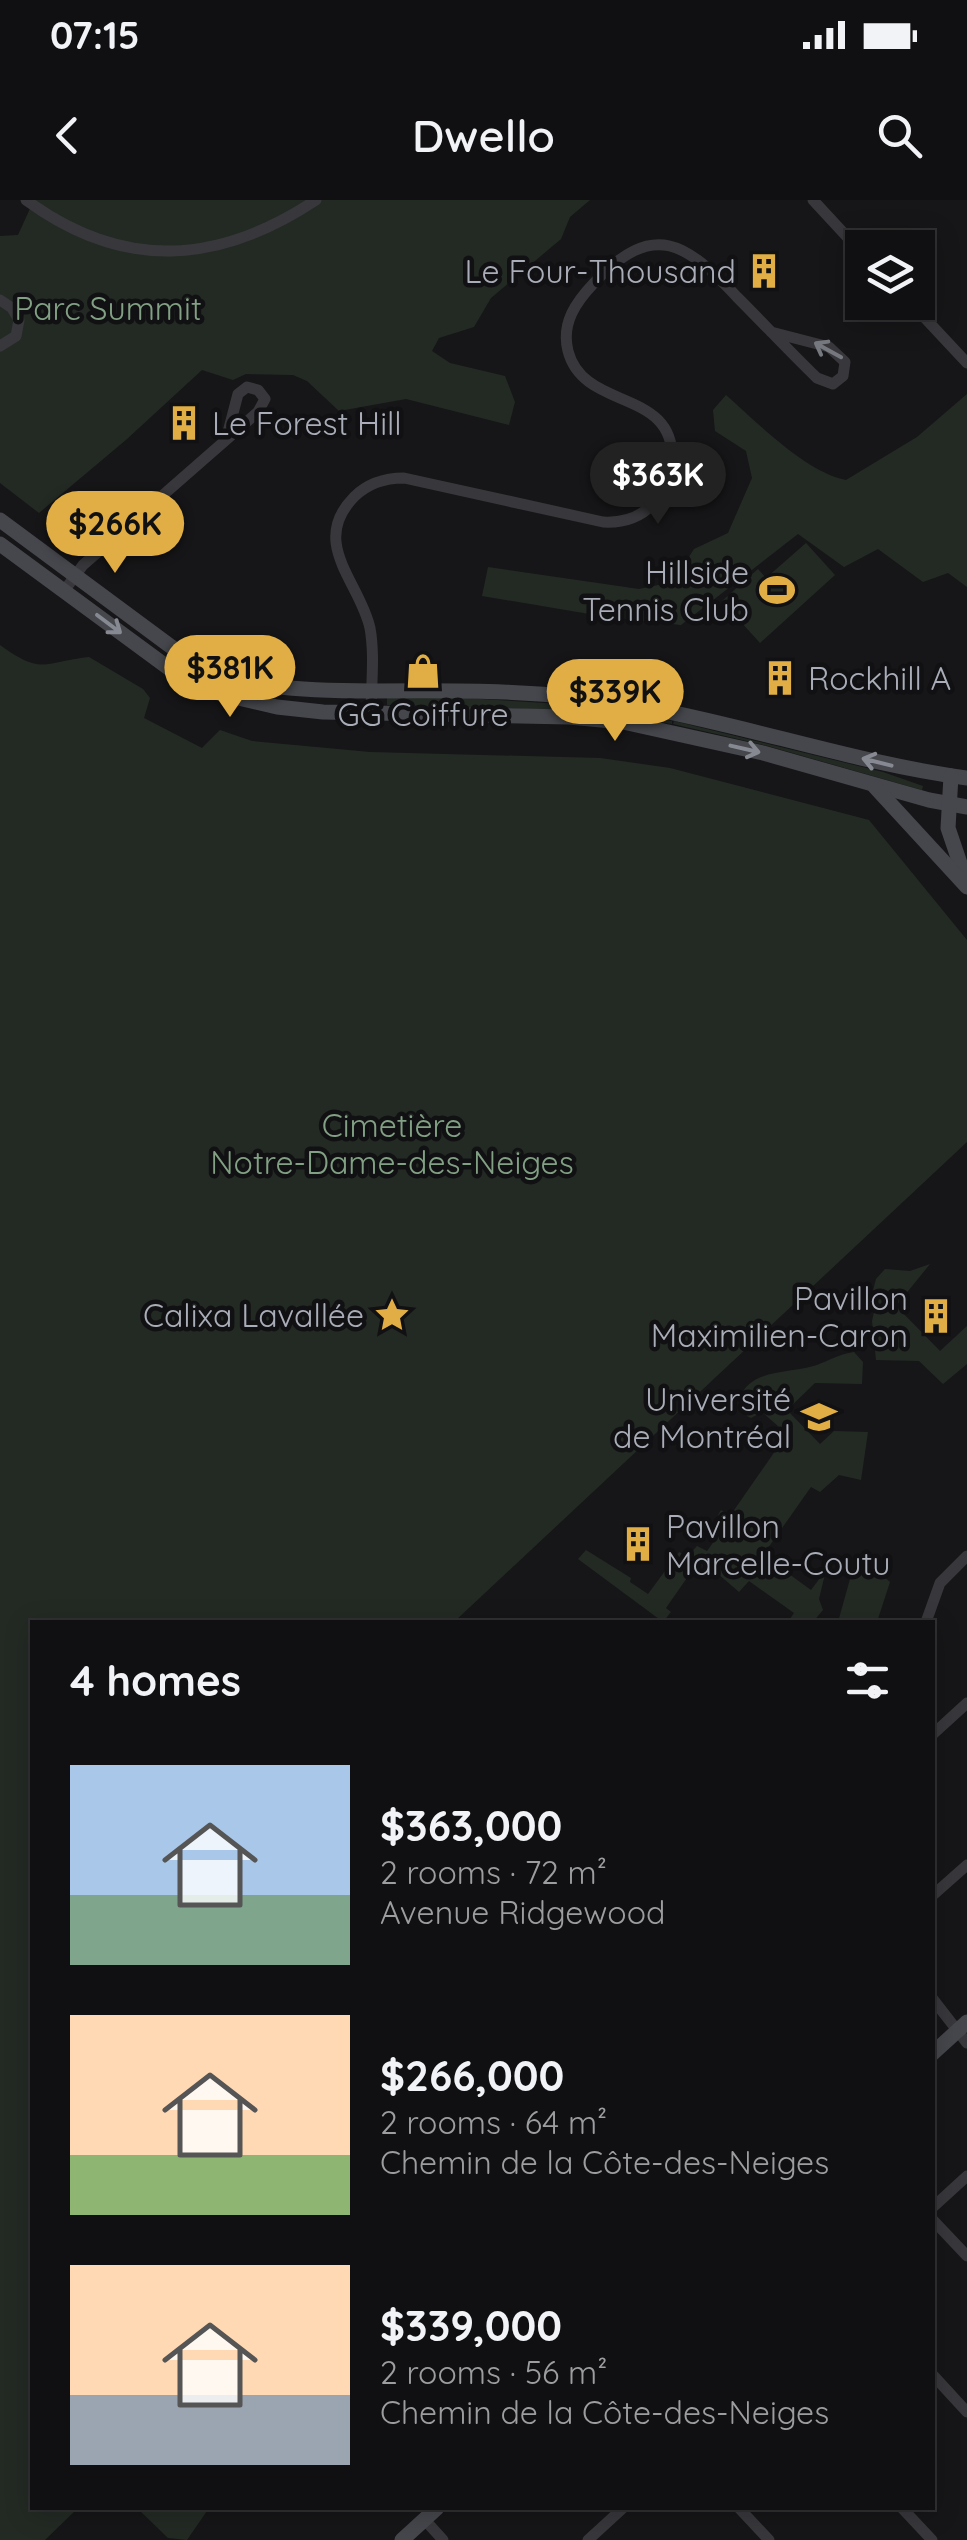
<!DOCTYPE html>
<meta charset="utf-8">
<style>
body{margin:0;font-family:Quicksand,sans-serif;background:#19191b;color:#f1f3f6;height:100vh;display:flex;flex-direction:column;font-size:38px;white-space:nowrap}
*{box-sizing:border-box;margin:0}
p{font-size:32px;color:#9c9d9f}
.icon{flex:none;width:55px;height:55px;fill:none;stroke:currentColor;stroke-width:2;stroke-linecap:round;stroke-linejoin:round}
.map{position:relative;flex:1;overflow:hidden}
.drawer{position:absolute;left:30px;top:1420px;width:905px;height:890px;display:flex;flex-direction:column;background:#101012;border-radius:0px;box-shadow:0 5px 25px #0003,0 0 0 2px #303032}
.drawer>*{flex:none}
.fabs{position:absolute;left:845px;top:30px;display:grid;gap:20px}
.fabs a{display:grid;place-items:center;width:90px;height:90px;border-radius:0px;background:#101012;box-shadow:0 5px 25px #0003,0 0 0 2px #303032;font-size:50px}
.price{position:absolute;translate:-50% -85px;padding:0 22px;border-radius:35px;background:#e1ae45;color:#111;font-size:32px;line-height:65px;filter:drop-shadow(0 2px 5px #0008)}
.price::after{content:'';position:absolute;left:50%;top:60px;width:30px;height:22px;margin-left:-15px;background:inherit;clip-path:polygon(0 0,100% 0,50% 100%)}
.price.on{background:#222;color:#fff}
ul{padding:0;list-style:none}
li{display:flex;align-items:center;gap:30px;height:250px;padding:0 40px}
li span{display:grid;place-items:center;flex:none;width:280px;height:200px;border-radius:0px;color:#555}
li>.icon{margin-inline-start:auto}
span .icon{width:120px;height:120px;fill:#fffc;stroke-width:1}
li b{font-size:42px}
h2{display:flex;justify-content:space-between;align-items:center;height:120px;padding:0 40px;font-size:42px}
.status{display:flex;justify-content:space-between;align-items:center;height:70px;padding:0 50px;background:#101012;direction:ltr}
.status svg{height:28px;fill:currentColor}
header{display:flex;justify-content:space-between;align-items:center;height:130px;padding:0 40px;background:#101012;font-size:45px;font-weight:600}
.map>svg:first-child{display:block}
.green{fill:#232a24}
.lines{fill:none;stroke-linecap:round;stroke-linejoin:round}
.street{stroke:#38383c;stroke-width:11}
.secondary{stroke:#46474c;stroke-width:15}
.oneway{stroke:#767880}
.oneway2{stroke:#868992}
.labels{text-anchor:middle;dominant-baseline:central;stroke-width:9;stroke-linejoin:round;paint-order:stroke}
.poi-label{font-size:32px;fill:#a9adb7;stroke:#111113;text-anchor:end}
.park-label{font-size:32px;fill:#82a084;stroke:#111113}
</style>
<div class="status"><b>07:15</b><svg viewBox="0 0 49 12"><path d="M0 12V9h3v3zM5 12V6h3v6zM10 12V3h3v9zM15 12V0h3v12zM26 1h20v11H26zM47 4h2v5h-2z"/></svg></div>
<header><svg class="icon" aria-label="back" viewBox="0 0 24 24"><path d="M15 5l-7 7 7 7"/></svg>Dwello<svg class="icon" aria-label="search" viewBox="0 0 24 24"><circle cx="10" cy="10" r="6"/><path d="M15 15l6 6"/></svg></header>
<div class="map">
<svg width="967" height="2340" viewBox="0 0 967 2340">
<rect width="100%" height="100%" fill="#161618"/>
<g class="green">
<path d="M 34,0 L 590,0 L 570,17 L 561,39 L 491,98 L 474,127 L 439,138 L 432,151 L 450,163 L 505,176 L 515,202 L 509,225 L 406,199 L 339,211 L 307,181 L 293,175 L 246,174 L 233,180 L 202,170 L 127,239 L 39,313 L 0,283 L 0,36 L 18,35 Z"/>
<path d="M 967,194 L 967,387 L 948,373 L 923,382 L 878,349 L 844,367 L 798,334 L 681,425 L 607,417 L 482,396 L 488,367 L 639,389 L 673,382 L 694,349 L 728,333 L 752,278 L 746,251 L 715,231 L 713,210 L 726,195 C 758,223 805,272 846,280 L 917,237 Z"/>
<path d="M 806,343 L 835,375 L 760,443 L 722,401 L 758,369 L 766,378 Z"/>
<path d="M 0,445 C 43,476 43,462 89,457 L 143,489 L 150,498 L 144,518 L 202,548 L 220,530 L 252,541 L 370,552 L 600,558 L 670,568 L 869,620 L 967,740 L 967,942 L 454,1422 L 32,1422 L 32,2308 L 78,2308 L 45,2340 L 0,2340 Z"/>
<path d="M 448,497 L 594,506 L 672,521 L 672,524 L 591,511 L 387,505 L 387,498 Z"/>
<path d="M 674,521 L 883,572 L 923,586 L 922,590 L 768,546 L 673,524 Z"/>
<path d="M 930,1064 L 896,1106 L 940,1151 L 967,1126 L 967,1164 L 943,1184 L 919,1161 L 876,1160 L 872,1121 L 875,1108 L 869,1106 L 876,1079 L 885,1069 L 910,1071 Z"/>
<path d="M 854,1152 L 863,1162 L 862,1184 L 815,1183 L 787,1210 L 820,1244 L 834,1231 L 868,1232 L 861,1280 L 839,1275 L 820,1292 L 811,1287 L 763,1355 L 811,1390 L 826,1370 L 819,1399 L 823,1410 L 813,1422 L 788,1422 L 794,1413 L 749,1381 L 739,1392 L 709,1366 L 706,1368 L 698,1362 L 666,1408 L 671,1412 L 663,1422 L 578,1359 L 586,1350 L 631,1378 L 630,1382 L 648,1394 L 679,1352 L 688,1356 L 697,1346 L 707,1351 L 720,1333 L 716,1329 L 727,1322 L 718,1315 L 721,1310 L 730,1316 L 787,1234 L 762,1212 L 751,1218 L 747,1216 L 740,1198 C 750,1168 791,1174 817,1165 C 830,1160 839,1154 854,1152 Z"/>
<path d="M 857,1354 L 890,1382 L 877,1422 L 838,1422 Z"/>
<path d="M 137,2308 L 209,2308 L 187,2340 L 168,2338 Z"/>
</g>
<g class="lines">
<g class="street">
<path d="M 26,0 C 123,71 218,65 316,0"/>
<path d="M 813,0 L 862,53"/>
<path d="M 0,100 L 12,108 L 19,120 L 16,136 L 0,146"/>
<path d="M 910,102 L 967,163"/>
<path d="M 64,391 L 83,365 L 258,212 L 265,199 L 258,190 L 247,187 L 238,194 L 227,236"/>
<path d="M 371,514 C 371,486 375,456 370,428 C 360,382 309,343 354,297 C 368,283 384,278 404,278 L 603,322 C 621,323 639,318 652,305 C 664,295 671,280 672,265 C 678,186 584,213 568,151 C 561,123 576,102 594,83 C 654,19 686,43 737,97 C 764,124 790,152 817,178 L 833,184 L 843,176 L 845,162 L 829,147 L 771,132"/>
<path d="M 926,1422 L 940,1383 L 967,1356"/>
<path d="M 932,1535 L 967,1503"/>
<path d="M 932,1696 L 967,1665"/>
<path d="M 932,1798 L 967,1843"/>
<path d="M 932,2008 L 967,1976"/>
<path d="M 932,2019 L 967,2056"/>
<path d="M 932,2174 L 967,2212"/>
<path d="M 739,2308 L 769,2340"/>
<path d="M 902,2308 L 932,2340"/>
<path d="M 424,2319 L 443,2340"/>
<path d="M 588,2340 L 623,2308"/>
</g>
<g class="secondary">
<path d="M 0,320 L 181,454 C 239,490 306,491 373,491 C 462,490 551,490 639,506 C 749,526 856,563 967,578"/>
<path d="M 0,344 L 174,472 L 221,494 L 277,507 L 323,512 L 569,517 L 623,522 L 763,553 L 929,600 L 967,607"/>
<path d="M 951,576 L 948,628 L 965,678"/>
<path d="M 875,587 L 967,687"/>
<path d="M 932,1854 L 967,1822"/>
<path d="M 402,2340 L 437,2308"/>
</g>
</g>
<defs><path id="oneway-shaft" d="M-6 0H5M1.5-3L5.5 0L1.5 3" fill="none" stroke-width="1.6" stroke-linecap="round" stroke-linejoin="round" transform="scale(2.5)"/></defs>
<use class="oneway" href="#oneway-shaft" transform="translate(828 150) rotate(-151)"/>
<g class="oneway2">
<use href="#oneway-shaft" transform="translate(109 424) rotate(37)"/>
<use href="#oneway-shaft" transform="translate(745 549) rotate(13)"/>
<use href="#oneway-shaft" transform="translate(877 562) rotate(-166)"/>
</g>
<defs>
<symbol id="building-bare" viewBox="-9 -9 18 18"><path d="M-4-6H4V6H1V3H-1V6H-4ZM-2.5-4.3h1.7v1.8h-1.7ZM.8-4.3h1.7v1.8H.8ZM-2.5-1h1.7V.8h-1.7ZM.8-1h1.7V.8H.8Z" fill="#e1ae45" stroke="#111113" stroke-width="2.5" paint-order="stroke"/></symbol>
<symbol id="stadium-bare" viewBox="-9 -9 18 18"><path d="M0-5a6.5 5 0 1 0 0 10a6.5 5 0 1 0 0-10ZM-3.5-1.8h7v3.6h-7Z" fill="#e1ae45" stroke="#111113" stroke-width="2.5" paint-order="stroke"/></symbol>
<symbol id="shop-bare" viewBox="-9 -9 18 18"><path d="M-5-2.5h2.3a2.7 3.5 0 0 1 5.4 0H5L5.5 6h-11ZM-1.5-2.5h3a1.5 2.3 0 0 0-3 0Z" fill="#e1ae45" stroke="#111113" stroke-width="2.5" paint-order="stroke"/></symbol>
<symbol id="sight-bare" viewBox="-9 -9 18 18"><path d="M0-6L1.8-2.2L6-1.7L2.9 1.2L3.7 5.4L0 3.3L-3.7 5.4L-2.9 1.2L-6-1.7L-1.8-2.2Z" fill="#e1ae45" stroke="#111113" stroke-width="2.5" paint-order="stroke"/></symbol>
<symbol id="university-bare" viewBox="-9 -9 18 18"><path d="M0-5L7-2L0 1L-7-2ZM-4 1L0 2.5L4 1V4Q0 6-4 4Z" fill="#e1ae45" stroke="#111113" stroke-width="2.5" paint-order="stroke"/></symbol>
</defs>
<g fill-rule="evenodd">
<use href="#building-bare" x="739" y="46" width="50" height="50"/>
<use href="#building-bare" x="159" y="198" width="50" height="50"/>
<use href="#stadium-bare" x="752" y="365" width="50" height="50"/>
<use href="#shop-bare" x="398" y="446" width="50" height="50"/>
<use href="#building-bare" x="755" y="453" width="50" height="50"/>
<use href="#sight-bare" x="367" y="1090" width="50" height="50"/>
<use href="#building-bare" x="911" y="1091" width="50" height="50"/>
<use href="#university-bare" x="794" y="1192" width="50" height="50"/>
<use href="#building-bare" x="613" y="1319" width="50" height="50"/>
</g>
<g class="labels">
<g class="poi-label">
<text x="736" y="71">Le Four-Thousand</text>
<text x="212" y="223" text-anchor="start">Le Forest Hill</text>
<text x="749" y="372">Hillside<tspan x="749" dy="37">Tennis Club</tspan></text>
<text x="808" y="478" text-anchor="start">Rockhill A</text>
<text x="423" y="514" text-anchor="middle">GG Coiffure</text>
<text x="908" y="1098">Pavillon<tspan x="908" dy="37">Maximilien-Caron</tspan></text>
<text x="364" y="1115">Calixa Lavallée</text>
<text x="791" y="1199">Université<tspan x="791" dy="37">de Montréal</tspan></text>
<text x="666" y="1326" text-anchor="start">Pavillon<tspan x="666" dy="37">Marcelle-Coutu</tspan></text>
</g>
<g class="park-label">
<text x="108" y="108">Parc Summit</text>
<text x="392" y="925">Cimetière<tspan x="392" dy="37">Notre-Dame-des-Neiges</tspan></text>
</g>
</g>
</svg>
<div class="fabs">
<a><svg class="icon" aria-label="layers" viewBox="0 0 24 24"><path d="M12 4l9 5-9 5-9-5zM3 14l9 5 9-5"/></svg></a>
</div>
<b class="price on" style="left:658px;top:327px">$363K</b>
<b class="price" style="left:115px;top:376px">$266K</b>
<b class="price" style="left:230px;top:520px">$381K</b>
<b class="price" style="left:615px;top:544px">$339K</b>
<section class="drawer">
<h2>4 homes<svg class="icon" aria-label="filters" viewBox="0 0 24 24"><path d="M4 7h16M4 17h16"/><circle cx="9" cy="7" r="2"/><circle cx="15" cy="17" r="2"/></svg></h2>
<ul>
<li><span style="background:linear-gradient(#a9c7e8 65%,#7fa58c 0)"><svg class="icon" aria-label="home" viewBox="0 0 24 24"><path d="M3 11l9-7 9 7M6 9v11h12V9"/></svg></span><div><b>$363,000</b><p>2 rooms · 72 m²</p><p>Avenue Ridgewood</p></div></li>
<li><span style="background:linear-gradient(#ffd9b3 70%,#8fb573 0)"><svg class="icon" aria-label="home" viewBox="0 0 24 24"><path d="M3 11l9-7 9 7M6 9v11h12V9"/></svg></span><div><b>$266,000</b><p>2 rooms · 64 m²</p><p>Chemin de la Côte-des-Neiges</p></div></li>
<li><span style="background:linear-gradient(#ffd9b3 65%,#9aa5b1 0)"><svg class="icon" aria-label="home" viewBox="0 0 24 24"><path d="M3 11l9-7 9 7M6 9v11h12V9"/></svg></span><div><b>$339,000</b><p>2 rooms · 56 m²</p><p>Chemin de la Côte-des-Neiges</p></div></li>
</ul>
</section>
</div>
